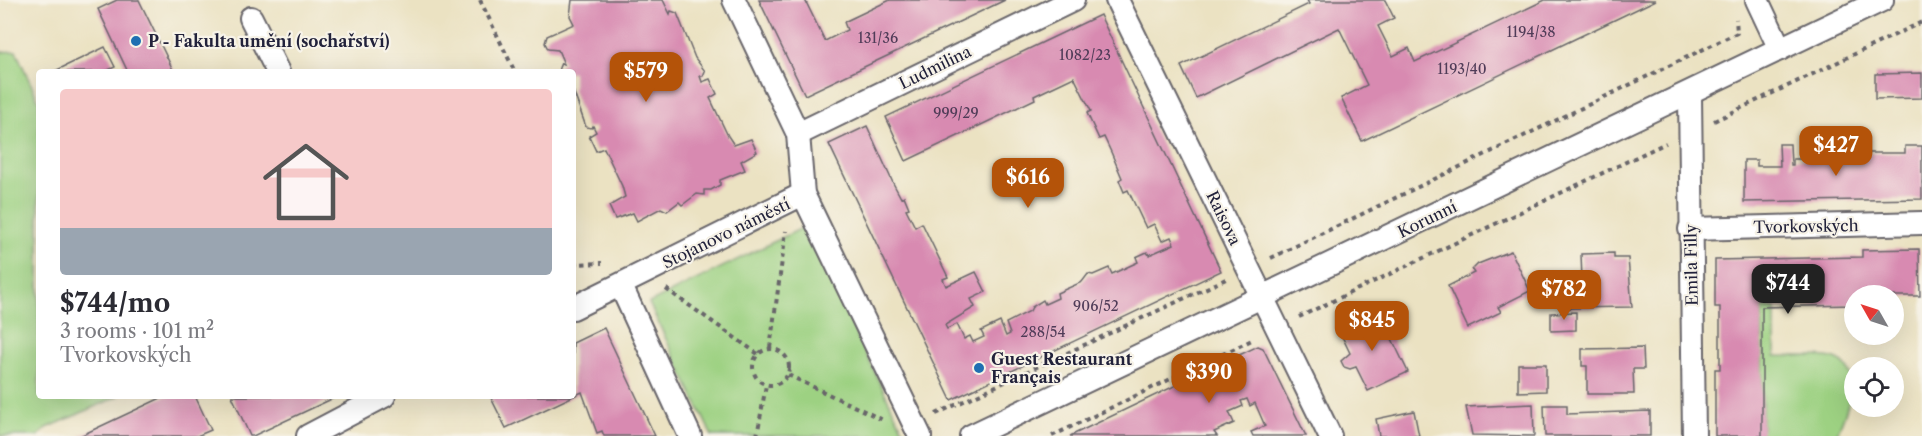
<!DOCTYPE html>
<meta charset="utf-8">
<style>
body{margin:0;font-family:"Libre Caslon Text",serif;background:#f2f2f3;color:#2b2b33;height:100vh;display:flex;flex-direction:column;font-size:22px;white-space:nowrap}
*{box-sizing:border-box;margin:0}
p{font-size:20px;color:#7c7c81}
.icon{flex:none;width:33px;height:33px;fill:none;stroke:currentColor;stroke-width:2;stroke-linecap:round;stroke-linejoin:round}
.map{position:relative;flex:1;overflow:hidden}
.panel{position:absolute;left:36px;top:69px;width:540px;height:330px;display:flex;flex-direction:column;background:#fff;border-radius:6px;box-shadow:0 6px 24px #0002}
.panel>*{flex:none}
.needle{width:39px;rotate:309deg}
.fabs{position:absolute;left:1844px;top:285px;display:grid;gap:12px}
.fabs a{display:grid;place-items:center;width:60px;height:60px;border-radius:50%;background:#fff;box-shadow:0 6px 24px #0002;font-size:30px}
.price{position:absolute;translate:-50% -51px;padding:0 14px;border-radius:12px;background:#b45309;color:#fff;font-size:20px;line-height:39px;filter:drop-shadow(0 2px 3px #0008)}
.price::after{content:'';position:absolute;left:50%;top:36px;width:18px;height:14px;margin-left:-9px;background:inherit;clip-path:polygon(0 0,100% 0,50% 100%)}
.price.active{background:#222;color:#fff}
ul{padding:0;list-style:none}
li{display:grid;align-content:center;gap:12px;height:318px;padding:0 24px}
li span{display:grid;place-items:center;height:186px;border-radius:6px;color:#555}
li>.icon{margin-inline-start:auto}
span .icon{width:108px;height:108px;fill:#fffc;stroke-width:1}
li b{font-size:26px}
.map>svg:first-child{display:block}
.green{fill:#9dd182;stroke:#607a5e;stroke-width:1.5}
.building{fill:#d88ab1}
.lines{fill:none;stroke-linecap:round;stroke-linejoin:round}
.street-casing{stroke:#68656a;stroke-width:26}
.path{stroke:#68656a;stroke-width:4;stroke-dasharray:4.5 4.5;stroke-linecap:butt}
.street{stroke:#fff;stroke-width:22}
.poi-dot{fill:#1f6fb2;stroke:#f7f3e8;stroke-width:2}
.labels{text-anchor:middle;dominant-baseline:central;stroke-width:4.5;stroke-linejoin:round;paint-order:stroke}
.number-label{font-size:14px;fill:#503c58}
.poi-label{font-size:16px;font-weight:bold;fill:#22223b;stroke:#f7f3e8;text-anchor:start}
.street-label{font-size:16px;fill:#22223b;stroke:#f7f3e8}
</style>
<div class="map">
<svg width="1922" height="436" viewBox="0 0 1922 436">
<rect width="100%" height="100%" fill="#f7f3e8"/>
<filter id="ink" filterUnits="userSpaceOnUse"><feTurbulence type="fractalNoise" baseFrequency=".0167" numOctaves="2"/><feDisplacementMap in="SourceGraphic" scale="12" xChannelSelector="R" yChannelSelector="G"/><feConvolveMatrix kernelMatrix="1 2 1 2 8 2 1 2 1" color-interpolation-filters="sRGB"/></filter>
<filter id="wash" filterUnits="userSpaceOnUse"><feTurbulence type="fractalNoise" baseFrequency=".008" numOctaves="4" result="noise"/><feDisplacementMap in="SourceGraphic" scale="24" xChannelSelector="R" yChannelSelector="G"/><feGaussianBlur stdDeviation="1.35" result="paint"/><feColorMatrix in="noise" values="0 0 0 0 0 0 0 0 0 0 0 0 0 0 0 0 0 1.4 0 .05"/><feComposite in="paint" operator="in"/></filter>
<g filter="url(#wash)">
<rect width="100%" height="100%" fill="#ebe2c2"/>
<g class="green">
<path d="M 16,51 L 39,102 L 39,396 L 119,396 L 47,428 L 38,436 L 0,436 L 0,52 Z"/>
<path d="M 804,227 L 903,430 L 889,436 L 712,436 L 649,303 Z"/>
<path d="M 1762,307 L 1775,307 L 1775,356 C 1793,357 1815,354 1832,358 C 1867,367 1845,415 1836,436 L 1762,436 Z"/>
</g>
<g id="blocks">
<g class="building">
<path d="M 117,0 L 139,0 L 174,72 L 128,72 L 98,9 Z"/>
<path d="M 572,0 L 663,0 L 670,14 L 671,11 L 677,13 L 695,58 L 705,71 L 703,76 L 700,76 L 702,82 L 710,79 L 717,94 L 710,98 L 728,136 L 734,145 L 751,139 L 757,152 L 741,161 L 745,170 L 720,180 L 720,185 L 711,190 L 704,190 L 704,195 L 697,194 L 685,203 L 682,205 L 679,202 L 667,211 L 661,208 L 637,221 L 633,213 L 615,219 L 609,206 L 625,197 L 622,186 L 604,148 L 596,151 L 589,136 L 596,132 L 593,126 L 592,128 L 586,127 L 573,90 L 573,72 L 562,72 L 559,68 L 561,63 L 564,64 L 558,50 L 548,49 L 545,43 L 547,36 L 574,24 L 570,16 Z"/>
<path d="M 759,0 L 805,0 L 825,41 L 847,30 L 844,22 L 890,0 L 1005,0 L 805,95 Z"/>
<path d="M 1307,0 L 1385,0 L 1394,18 L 1378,26 L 1393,56 L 1409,48 L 1415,62 L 1545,0 L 1656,0 L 1362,141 L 1341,98 L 1367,85 L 1339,28 L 1196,98 L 1181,66 L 1309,4 Z"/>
<path d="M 1100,15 L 1221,271 L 951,400 L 829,144 L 867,126 L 893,183 L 901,198 L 904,196 L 909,208 L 906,209 L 915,227 L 922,223 L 948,277 L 943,279 L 946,286 L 976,272 L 986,292 L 971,299 L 975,307 L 945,325 L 947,329 L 957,324 L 964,339 L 970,336 L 973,342 L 984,337 L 981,331 L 1000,322 L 1006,336 L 1010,334 L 1006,323 L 1030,311 L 1032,307 L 1043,300 L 1045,304 L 1058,298 L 1057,293 L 1082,282 L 1088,274 L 1093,275 L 1109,268 L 1112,274 L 1138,262 L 1136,257 L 1147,252 L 1149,255 L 1174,244 L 1171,237 L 1162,241 L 1154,224 L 1146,228 L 1128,190 L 1124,192 L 1119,180 L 1122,178 L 1111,152 L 1104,137 L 1099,139 L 1087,113 L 1091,111 L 1074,77 L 1034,96 L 1035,99 L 906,161 L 886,117 Z"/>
<path d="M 105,47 L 115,67 L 104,72 L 53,72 Z"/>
<path d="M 1922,73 L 1922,98 L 1875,99 L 1875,74 Z"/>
<path d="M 1779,144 L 1790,144 L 1791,165 L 1793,165 L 1793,159 L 1805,159 L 1805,153 L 1822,153 L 1822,147 L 1848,150 L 1848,153 L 1905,153 L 1905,146 L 1922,146 L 1922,199 L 1744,202 L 1744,160 L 1757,160 L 1757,166 L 1780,166 Z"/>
<path d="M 1919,249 L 1920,296 L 1854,296 L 1854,305 L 1762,307 L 1762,436 L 1715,436 L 1715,369 L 1720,369 L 1720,307 L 1715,307 L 1715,260 L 1862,257 L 1862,250 Z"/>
<path d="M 1511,251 L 1530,291 L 1498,307 L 1501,312 L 1468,328 L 1448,286 L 1474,273 L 1472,270 L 1478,264 Z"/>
<path d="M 1614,253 L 1614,258 L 1628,258 L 1632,307 L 1564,308 L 1564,279 L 1582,280 L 1581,254 Z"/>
<path d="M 1379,312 L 1408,372 L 1368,391 L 1356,367 L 1350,369 L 1344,367 L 1341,361 L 1350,353 L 1339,330 Z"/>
<path d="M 1576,312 L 1576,330 L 1551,331 L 1551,313 Z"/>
<path d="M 604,328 L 655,436 L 604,436 L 602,431 L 597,433 L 582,392 L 506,428 L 490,396 L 573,396 L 573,343 Z"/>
<path d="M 1258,346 L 1263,348 L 1306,436 L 1253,436 L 1251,432 L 1265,426 L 1255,403 L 1250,406 L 1247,399 L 1241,401 L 1243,406 L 1229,412 L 1234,423 L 1214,432 L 1217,436 L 1070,436 Z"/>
<path d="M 1643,348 L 1644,369 L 1633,369 L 1634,394 L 1587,394 L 1587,366 L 1582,366 L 1582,349 Z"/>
<path d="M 1518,364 L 1546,364 L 1546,391 L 1518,392 Z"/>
<path d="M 165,396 L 195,396 L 211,430 L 197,436 L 80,436 Z"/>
<path d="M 232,396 L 338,396 L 253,436 L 250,436 Z"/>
<path d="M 1533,404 L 1534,436 L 1472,435 L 1466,407 Z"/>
<path d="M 1544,405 L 1567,405 L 1567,414 L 1650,411 L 1650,436 L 1545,436 Z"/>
<path d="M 1414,411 L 1419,436 L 1379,436 L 1376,419 Z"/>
</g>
</g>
</g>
<g filter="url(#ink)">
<use href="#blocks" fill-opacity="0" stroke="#68656a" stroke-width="1.5"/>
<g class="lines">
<defs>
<g id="street">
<path d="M 734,0 L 798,134 L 803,194 L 920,436"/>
<path d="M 1117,0 L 1330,436"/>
<path d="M 1757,0 L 1780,49"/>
<path d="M 251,18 L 278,72"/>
<path d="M 1690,94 L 1694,436"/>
<path d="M 798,134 L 1073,0"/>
<path d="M 1690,229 L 1922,223"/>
<path d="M 621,286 L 690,436"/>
<path d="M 573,308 L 803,194"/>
<path d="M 308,436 L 384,396"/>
<path d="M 971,436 L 1882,0"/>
</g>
</defs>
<use href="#street" class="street-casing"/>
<g class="path">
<path d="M 480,0 L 515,72"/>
<path d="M 1714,121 L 1922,22"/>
<path d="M 1271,258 L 1737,33 L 1736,19"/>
<path d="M 573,264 L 602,263"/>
<path d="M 666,289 L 758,354"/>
<path d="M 1299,317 L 1666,143"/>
<path d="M 770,348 L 786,231"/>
<circle cx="771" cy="367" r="18"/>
<path d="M 788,375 L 883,420"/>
<path d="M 936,414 L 1226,279"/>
<path d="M 757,436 L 766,385"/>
<path d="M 1052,436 L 1254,339"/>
</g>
<use href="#street" class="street"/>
</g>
</g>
<g class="poi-dot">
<circle cx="136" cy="41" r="6"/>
<circle cx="979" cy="368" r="6"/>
</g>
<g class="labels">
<g class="number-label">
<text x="1531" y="32">1194/38</text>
<text x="878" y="38">131/36</text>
<text x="1085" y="55">1082/23</text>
<text x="1462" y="69">1193/40</text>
<text x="956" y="113">999/29</text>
<text x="1096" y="306">906/52</text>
<text x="1043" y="332">288/54</text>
</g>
<g class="poi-label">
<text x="148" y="41">P - Fakulta umění (sochařství)</text>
<text x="991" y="359">Guest Restaurant<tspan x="991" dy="18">Français</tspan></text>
</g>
<g class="street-label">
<text transform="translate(935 67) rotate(-26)">Ludmilina</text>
<text transform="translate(1224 218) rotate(64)">Raisova</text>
<text transform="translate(1427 219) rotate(-26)">Korunní</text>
<text transform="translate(1806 226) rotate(-1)">Tvorkovských</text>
<text transform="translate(726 233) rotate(-26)">Stojanovo náměstí</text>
<text transform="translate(1691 265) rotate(-91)">Emila Filly</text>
</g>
</g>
</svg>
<div class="fabs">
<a><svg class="needle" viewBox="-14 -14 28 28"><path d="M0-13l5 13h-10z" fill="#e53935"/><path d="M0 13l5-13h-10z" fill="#7c7c81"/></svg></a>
<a><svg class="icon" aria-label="locate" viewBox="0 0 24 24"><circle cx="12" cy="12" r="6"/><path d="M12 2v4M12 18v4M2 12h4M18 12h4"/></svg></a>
</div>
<b class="price" style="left:646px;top:103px">$579</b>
<b class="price" style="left:1836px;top:177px">$427</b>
<b class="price" style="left:1028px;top:209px">$616</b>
<b class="price active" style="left:1788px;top:315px">$744</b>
<b class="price" style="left:1564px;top:321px">$782</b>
<b class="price" style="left:1372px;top:352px">$845</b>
<b class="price" style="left:1209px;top:404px">$390</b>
<section class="panel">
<ul>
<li><span style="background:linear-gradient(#f6c9c9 75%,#9aa5b1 0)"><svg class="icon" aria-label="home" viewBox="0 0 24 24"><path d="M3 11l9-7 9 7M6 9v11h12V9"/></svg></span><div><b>$744/mo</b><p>3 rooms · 101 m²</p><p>Tvorkovských</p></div></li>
</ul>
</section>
</div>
